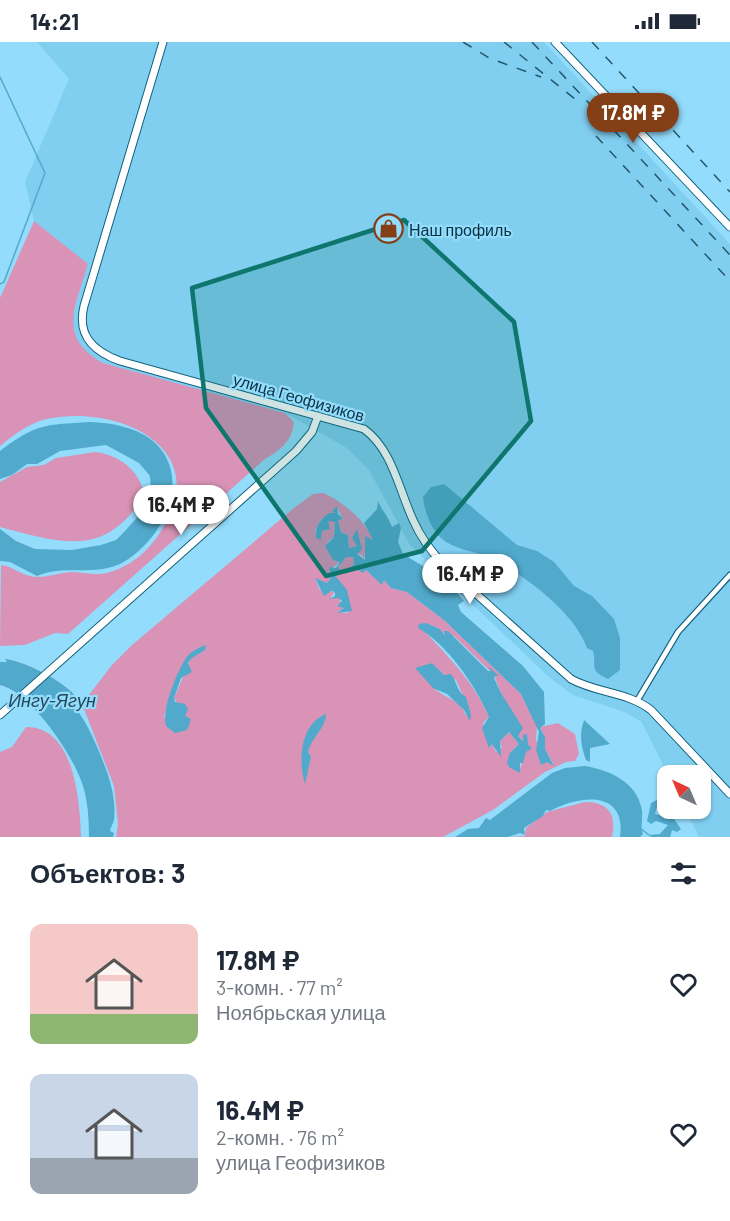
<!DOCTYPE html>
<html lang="ru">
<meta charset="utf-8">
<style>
body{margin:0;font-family:Barlow,sans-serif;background:#f2f2f3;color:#1f2937;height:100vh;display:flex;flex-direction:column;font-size:22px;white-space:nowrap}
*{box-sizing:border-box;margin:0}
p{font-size:20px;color:#747a83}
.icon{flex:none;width:33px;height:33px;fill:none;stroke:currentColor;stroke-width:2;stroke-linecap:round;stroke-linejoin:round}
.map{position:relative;height:795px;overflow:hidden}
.panel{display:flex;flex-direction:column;background:#fff;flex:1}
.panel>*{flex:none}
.needle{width:39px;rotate:316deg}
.tools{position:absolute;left:657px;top:723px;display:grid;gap:12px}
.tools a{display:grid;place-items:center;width:54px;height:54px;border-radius:12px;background:#fff;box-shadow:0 2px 4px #0004;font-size:30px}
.price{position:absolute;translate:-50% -51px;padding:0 14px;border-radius:21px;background:#fff;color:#222;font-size:20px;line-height:39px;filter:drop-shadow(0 2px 3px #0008)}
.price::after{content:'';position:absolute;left:50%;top:36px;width:18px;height:14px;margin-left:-9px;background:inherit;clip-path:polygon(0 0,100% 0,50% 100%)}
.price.current{background:#843f17;color:#fff}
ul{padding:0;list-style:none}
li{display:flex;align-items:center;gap:18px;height:150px;padding:0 30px}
li span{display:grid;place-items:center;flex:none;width:168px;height:120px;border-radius:12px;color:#555}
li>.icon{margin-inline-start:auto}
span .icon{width:72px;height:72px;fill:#fffc;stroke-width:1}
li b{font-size:26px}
h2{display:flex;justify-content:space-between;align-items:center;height:72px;padding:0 30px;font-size:26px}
.status{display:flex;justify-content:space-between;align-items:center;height:42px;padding:0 30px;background:#fff;direction:ltr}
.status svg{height:16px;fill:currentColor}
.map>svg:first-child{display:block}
.built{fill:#80cef0}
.green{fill:#d893b7;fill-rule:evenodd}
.water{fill:#51a9cc}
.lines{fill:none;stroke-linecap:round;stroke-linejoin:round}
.stream{stroke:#51a9cc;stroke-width:1.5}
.street-casing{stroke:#11627d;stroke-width:7}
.secondary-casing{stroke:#11627d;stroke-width:9}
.street{stroke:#fff;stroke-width:4.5}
.secondary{stroke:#fff;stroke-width:7}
.rail{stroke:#26586b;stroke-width:1.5;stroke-dasharray:10 10;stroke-linecap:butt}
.marked{fill:#0f766e;fill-opacity:0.2;stroke:#0f766e;stroke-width:4.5;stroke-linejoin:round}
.labels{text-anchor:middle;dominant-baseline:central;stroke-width:4.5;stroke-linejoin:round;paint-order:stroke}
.poi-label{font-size:16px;fill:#073242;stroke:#94dcfc;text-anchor:start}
.street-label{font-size:16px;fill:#073242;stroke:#94dcfc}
.water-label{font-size:18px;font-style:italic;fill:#234959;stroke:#94dcfc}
</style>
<div class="status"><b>14:21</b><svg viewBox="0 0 49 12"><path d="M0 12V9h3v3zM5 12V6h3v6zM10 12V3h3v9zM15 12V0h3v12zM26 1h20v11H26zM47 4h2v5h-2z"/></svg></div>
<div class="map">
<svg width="730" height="795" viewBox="0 0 730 795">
<rect width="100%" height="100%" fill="#94dcfc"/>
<path class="built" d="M 37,0 L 544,0 L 730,202 L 730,795 L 699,795 L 685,767 L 700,766 L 700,734 L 668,733 L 641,679 L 622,669 L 573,653 L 549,635 L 410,503 L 369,428 L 347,406 L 285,371 L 103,321 L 89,313 L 76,299 L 71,281 L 87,222 L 34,179 L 25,140 L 69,37 Z"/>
<g class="green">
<path d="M 34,179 L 88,222 C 76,264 56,295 103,321 L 285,371 L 294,380 C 292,400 280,408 265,417 L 68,592 L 55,591 L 25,603 L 0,604 L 1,523 C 12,524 20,532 30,534 C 44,537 57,531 71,530 C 82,530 96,534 107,531 C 132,524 150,508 163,486 C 213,404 116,362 47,377 C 29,381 15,392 0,404 L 0,256 Z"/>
<path d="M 95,410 C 118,412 141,429 144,453 C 106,517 61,501 0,485 L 0,440 L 27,425 L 44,423 L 56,416 Z"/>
<path d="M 323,451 C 341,458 366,479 373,498 L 366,504 L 364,518 L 362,513 L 357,512 L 357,487 L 357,504 L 349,507 L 348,493 L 341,490 L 337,479 L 343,476 L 336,465 L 333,469 L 335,471 L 329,471 L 320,479 L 315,490 L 322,489 L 327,479 L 335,479 L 334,495 L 327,501 L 333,518 L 340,520 L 329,529 L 331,536 L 327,541 L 315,537 L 320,548 L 335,550 L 330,556 L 338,555 L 344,566 L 338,570 L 348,571 L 349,560 L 334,531 L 346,515 L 353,515 L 358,528 L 366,528 L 382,542 L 384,538 L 391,546 L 407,550 L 444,578 L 521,652 L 537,684 L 536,698 L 547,720 L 554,723 L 545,707 L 545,695 L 540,685 L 558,681 L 575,692 L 579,712 L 575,719 L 566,720 L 545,730 L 493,768 L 443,795 L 116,795 L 118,782 L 114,744 L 82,662 L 112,623 L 132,603 L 294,466 L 313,452 ZM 426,581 L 440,587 L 446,595 L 454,594 L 494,633 L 501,651 L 519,683 L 518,694 L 524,700 L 524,696 L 527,703 L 519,731 L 510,711 L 519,702 L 509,690 L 500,699 L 502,706 L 496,710 L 492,701 L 490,706 L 483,681 L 489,675 C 474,641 451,617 426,591 ZM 205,608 L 191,616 L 174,656 L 185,674 L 164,675 L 176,637 L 187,615 ZM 431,621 L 444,633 L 456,638 L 469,667 L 466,674 C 461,657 443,656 433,645 C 428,641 425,634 420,629 ZM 326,677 L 310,699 L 308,710 L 311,715 L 305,739 L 302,724 L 305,695 Z"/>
<path d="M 26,685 C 75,684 80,761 81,795 L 0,795 L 0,710 L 12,705 Z"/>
<path d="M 585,760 C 609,760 617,773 612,795 L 510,795 L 525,794 L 526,786 L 547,770 Z"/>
</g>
<g class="water">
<path d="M 90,380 C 117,381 152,388 166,415 C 186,453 156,502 122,521 C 95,535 64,522 37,534 L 10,520 L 0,519 L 0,487 L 16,499 L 35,507 L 72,508 L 101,503 L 116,498 L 125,489 L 143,469 L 151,451 L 150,434 L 139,421 L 106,403 L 60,409 L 37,422 L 27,422 L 12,433 L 0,437 L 0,409 C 37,381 45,383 90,380 Z"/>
<path d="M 444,442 L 517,503 L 537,509 L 554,520 L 574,544 L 592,554 L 614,577 L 620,596 L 620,628 L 608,637 C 588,628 597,625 593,609 L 587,606 C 575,570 521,530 488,515 C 473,509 453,507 441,496 C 431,487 424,468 423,455 L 431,445 Z"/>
<path d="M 378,459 C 382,469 388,474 392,485 L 399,481 L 401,486 L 398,500 L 403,512 L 444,537 L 464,559 L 458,563 L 461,570 L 523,624 L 544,650 L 545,682 L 540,686 L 545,695 L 545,707 L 554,724 L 547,720 L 541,723 L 536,708 L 539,690 L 521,652 L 444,578 L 407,550 L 391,546 L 384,538 L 382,543 L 366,528 L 363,531 L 358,528 L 347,530 L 354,522 L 353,515 L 346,515 L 338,525 L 340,530 L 334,532 L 347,548 L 352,569 L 337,571 L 344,566 L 337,564 L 342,559 L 338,556 L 329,557 L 335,554 L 335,550 L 331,549 L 324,554 L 315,536 L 327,541 L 331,536 L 329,525 L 336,526 L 340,520 L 333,518 L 325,504 L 334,495 L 335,480 L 328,479 L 330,487 L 322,489 L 321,498 L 316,496 C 315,485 320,477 329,471 L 335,471 L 332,469 L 337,464 L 338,472 L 343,476 L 338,479 L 341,490 L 348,493 L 349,506 L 357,504 L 352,496 L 357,487 L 362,507 L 357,512 L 365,518 L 365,494 L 373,498 L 364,481 L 377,467 Z"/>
<path d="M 426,581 L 440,587 L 445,594 L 444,589 L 448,589 L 488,629 L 491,629 L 488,624 L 499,634 L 495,634 L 494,636 L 501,651 L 523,686 L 518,694 L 523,699 L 523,693 L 527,692 L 528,703 L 532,706 L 526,710 L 523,721 L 520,721 L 520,731 L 509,725 L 507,720 L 510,711 L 519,702 L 509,690 L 500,699 L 501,715 L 492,702 L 489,706 L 482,686 L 489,675 C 476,644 447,602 418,586 L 419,582 Z"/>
<path d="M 206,603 L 205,608 L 192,616 L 188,621 L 192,630 L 181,636 L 174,656 L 175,660 L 185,662 L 188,667 L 185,674 L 191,677 L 187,688 L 175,691 L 166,684 C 162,666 176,632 186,616 C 190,610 199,605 206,603 Z"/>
<path d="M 5,617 C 23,618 73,643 79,660 L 72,664 C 85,670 110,733 112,748 C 114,756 116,774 113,781 C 112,784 110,786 110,789 L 114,791 L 113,795 L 89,795 C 89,778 88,760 83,744 C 74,714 31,650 0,643 L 0,620 L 7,620 Z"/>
<path d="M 432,621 L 444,633 L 451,632 C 457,640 457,650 466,655 L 471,673 L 470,679 L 464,668 L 447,652 L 433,646 L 415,626 Z"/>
<path d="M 326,672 C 326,686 311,696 308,710 L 311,715 L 305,742 C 298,719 300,682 326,672 Z"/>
<path d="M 584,678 L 610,702 L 590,706 L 590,720 L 586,718 C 581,704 579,692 584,678 Z"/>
<path d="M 585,724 C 609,728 638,740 642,769 C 643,776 640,784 643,792 L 640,795 L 620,795 C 627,747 578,753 550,769 L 546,768 L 543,774 L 524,786 L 525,793 L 520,791 L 508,795 L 455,795 L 468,787 L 479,786 L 486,776 L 490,778 L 552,731 L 565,726 Z"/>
<path d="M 666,753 L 667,756 L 658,761 L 655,772 L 674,777 L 681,787 L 677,790 L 672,788 L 670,795 L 651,795 L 649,793 L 660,792 L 668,783 L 656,779 L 651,782 L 647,779 L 651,761 Z"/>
</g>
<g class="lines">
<g class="stream">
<path d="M 0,35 L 45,131 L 4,240 L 0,242"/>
<path d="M 640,786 L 649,793"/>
</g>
<defs>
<path id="street" d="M 637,659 L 678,590 L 730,533"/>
<g id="secondary">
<path d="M 163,0 L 84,264 C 77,293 92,309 120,319 L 364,387 C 393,408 399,449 414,480 C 421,496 431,509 443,522 L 571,637 C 596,651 628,650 651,668 L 730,752"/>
<path d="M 555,0 L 730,185"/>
<path d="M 0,673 L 296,409 L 312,390 L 318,374"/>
</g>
</defs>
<use href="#street" class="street-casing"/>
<use href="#secondary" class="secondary-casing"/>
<use href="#street" class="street"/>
<use href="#secondary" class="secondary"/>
<g class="rail">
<path d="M 463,0 L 489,16 L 541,35"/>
<path d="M 504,0 L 575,57"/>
<path d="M 532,0 L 730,213"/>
<path d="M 592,0 L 730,150"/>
<path d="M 596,94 L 730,239"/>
</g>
</g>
<path class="marked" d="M 404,178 L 514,280 L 531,379 L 422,509 L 326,534 L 206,366 L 192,246 Z"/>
<defs>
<symbol id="shop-ring" viewBox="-11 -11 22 22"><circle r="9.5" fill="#94dcfc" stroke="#843f17" stroke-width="1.5"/><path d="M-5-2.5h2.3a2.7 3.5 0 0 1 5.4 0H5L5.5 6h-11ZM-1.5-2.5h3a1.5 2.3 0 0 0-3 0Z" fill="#843f17"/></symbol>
</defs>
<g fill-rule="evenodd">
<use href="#shop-ring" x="372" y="170" width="33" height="33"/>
</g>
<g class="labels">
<g class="poi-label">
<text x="409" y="187">Наш профиль</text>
</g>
<g class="street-label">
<text transform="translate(299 355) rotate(16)">улица Геофизиков</text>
</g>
<g class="water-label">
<text x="52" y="658">Ингу-Ягун</text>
</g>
</g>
</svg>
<div class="tools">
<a><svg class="needle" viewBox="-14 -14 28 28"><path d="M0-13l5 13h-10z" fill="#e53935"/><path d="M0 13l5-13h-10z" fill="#747a83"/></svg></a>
</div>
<b class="price current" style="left:633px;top:102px">17.8M ₽</b>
<b class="price" style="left:181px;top:494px">16.4M ₽</b>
<b class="price" style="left:470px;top:563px">16.4M ₽</b>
</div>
<section class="panel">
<h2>Объектов: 3<svg class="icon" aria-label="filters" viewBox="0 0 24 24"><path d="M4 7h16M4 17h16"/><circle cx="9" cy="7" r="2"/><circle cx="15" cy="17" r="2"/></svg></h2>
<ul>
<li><span style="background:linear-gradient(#f6c9c9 75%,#8fb573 0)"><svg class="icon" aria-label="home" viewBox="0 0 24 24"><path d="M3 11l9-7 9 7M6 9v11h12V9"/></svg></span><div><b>17.8M ₽</b><p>3-комн. · 77 m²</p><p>Ноябрьская улица</p></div><svg class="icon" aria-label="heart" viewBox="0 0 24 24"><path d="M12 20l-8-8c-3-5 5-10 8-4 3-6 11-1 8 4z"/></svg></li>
<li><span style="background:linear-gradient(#c9d6e8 70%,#9aa5b1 0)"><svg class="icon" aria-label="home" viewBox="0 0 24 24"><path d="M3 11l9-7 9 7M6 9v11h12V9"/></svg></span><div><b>16.4M ₽</b><p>2-комн. · 76 m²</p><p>улица Геофизиков</p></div><svg class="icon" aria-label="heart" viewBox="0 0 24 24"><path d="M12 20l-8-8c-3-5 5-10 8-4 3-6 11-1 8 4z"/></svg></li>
</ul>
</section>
